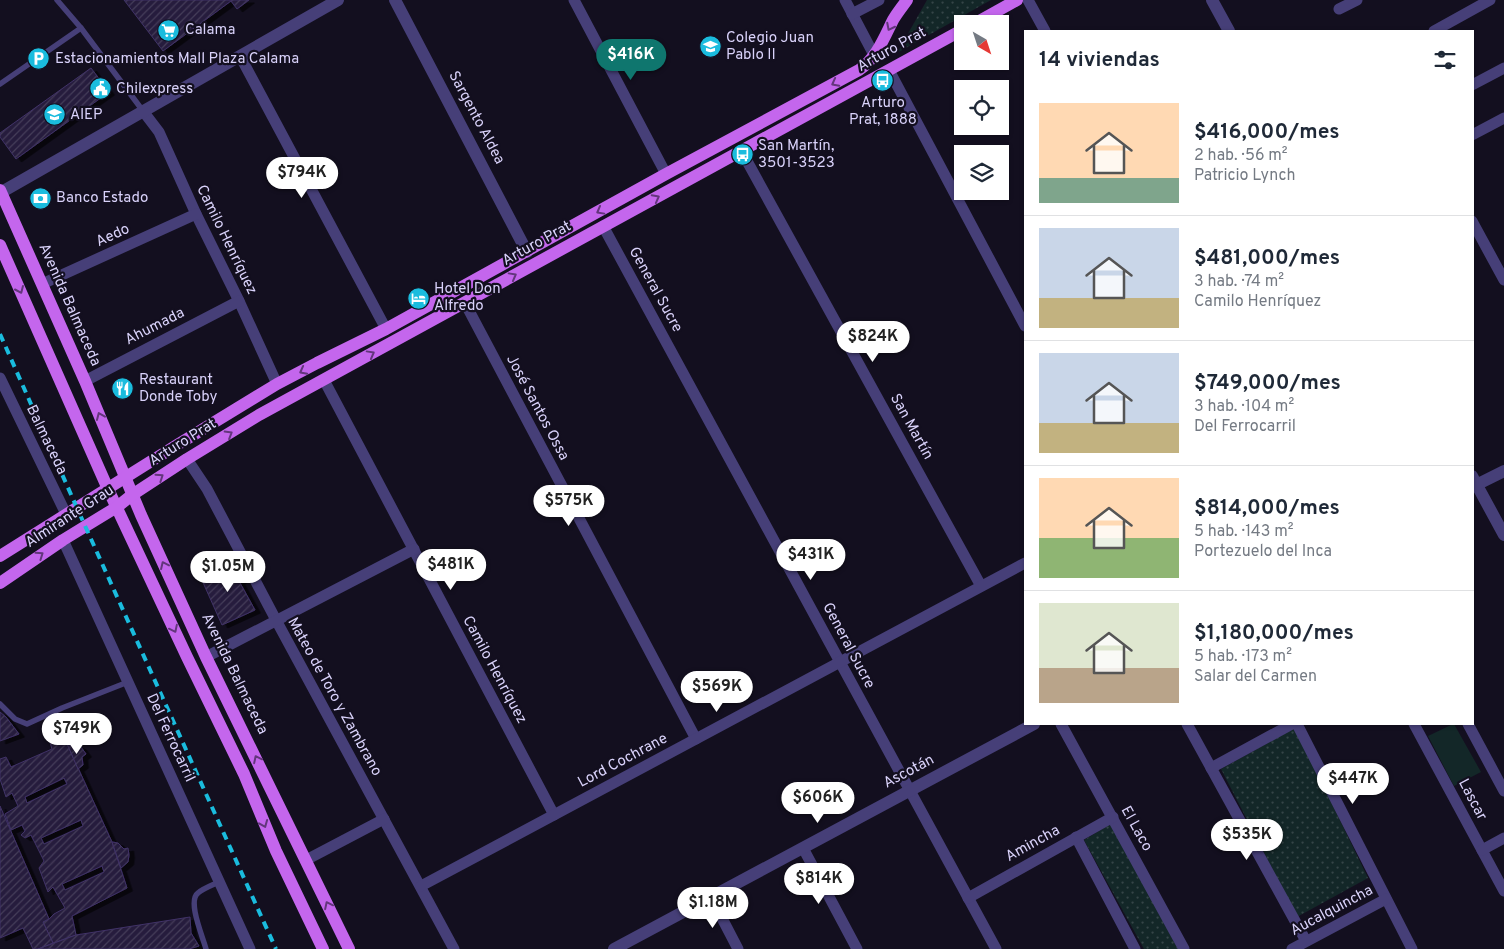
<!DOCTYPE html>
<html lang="es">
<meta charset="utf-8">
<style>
body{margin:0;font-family:Overpass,sans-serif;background:#f6f6f7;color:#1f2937;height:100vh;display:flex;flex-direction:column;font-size:19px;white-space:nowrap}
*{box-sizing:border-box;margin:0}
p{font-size:16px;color:#747a83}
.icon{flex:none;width:28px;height:28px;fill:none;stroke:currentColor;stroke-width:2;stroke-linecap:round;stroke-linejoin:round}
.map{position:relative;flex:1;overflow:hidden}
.side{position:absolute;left:1024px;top:30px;width:450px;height:695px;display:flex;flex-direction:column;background:#fff;border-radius:0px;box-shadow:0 1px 4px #0004}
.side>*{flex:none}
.needle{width:32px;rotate:141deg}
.controls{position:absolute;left:954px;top:15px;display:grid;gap:10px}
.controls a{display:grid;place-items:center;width:55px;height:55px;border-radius:0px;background:#fff;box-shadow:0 1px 4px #0004;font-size:25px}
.price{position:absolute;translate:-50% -42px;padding:0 11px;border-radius:18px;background:#fff;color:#222;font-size:16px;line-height:32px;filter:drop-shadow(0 1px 2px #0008)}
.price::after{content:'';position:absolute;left:50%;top:30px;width:15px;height:11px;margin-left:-8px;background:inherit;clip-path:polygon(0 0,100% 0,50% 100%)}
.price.active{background:#0f766e;color:#fff}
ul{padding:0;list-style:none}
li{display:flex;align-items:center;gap:15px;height:125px;padding:0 15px}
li+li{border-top:1px solid #e0e1e3}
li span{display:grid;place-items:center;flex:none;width:140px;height:100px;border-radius:0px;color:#555}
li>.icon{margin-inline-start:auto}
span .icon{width:60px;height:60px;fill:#fffc;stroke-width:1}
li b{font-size:21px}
h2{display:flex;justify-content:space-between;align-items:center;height:60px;padding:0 15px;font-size:21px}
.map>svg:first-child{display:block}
.grass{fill:url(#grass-dots)}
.pitch{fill:#132728}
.building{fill:url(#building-hatch);stroke:#403267;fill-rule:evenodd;filter:url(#shadow)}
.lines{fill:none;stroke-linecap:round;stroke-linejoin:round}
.service{stroke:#463f78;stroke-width:5.5}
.minor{stroke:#463f78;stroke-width:11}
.tertiary{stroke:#463f78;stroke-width:12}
.primary{stroke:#c466ed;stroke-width:12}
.rail{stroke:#1abcde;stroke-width:4;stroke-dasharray:8 6;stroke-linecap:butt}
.oneway{stroke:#63367c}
.labels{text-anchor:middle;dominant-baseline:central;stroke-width:4.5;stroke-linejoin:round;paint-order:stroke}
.poi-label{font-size:15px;fill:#d9d2fa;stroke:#130f1f;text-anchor:start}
.street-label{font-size:15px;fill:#d9d2fa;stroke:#130f1f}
</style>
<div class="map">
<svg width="1504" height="949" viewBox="0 0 1504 949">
<defs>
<pattern id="grass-dots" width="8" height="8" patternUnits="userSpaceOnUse" patternTransform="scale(1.25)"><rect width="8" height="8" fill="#132728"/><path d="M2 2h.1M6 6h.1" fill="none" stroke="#354548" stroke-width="1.8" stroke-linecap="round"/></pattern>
<pattern id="building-hatch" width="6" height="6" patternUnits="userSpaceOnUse" patternTransform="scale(1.25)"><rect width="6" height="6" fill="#261d3d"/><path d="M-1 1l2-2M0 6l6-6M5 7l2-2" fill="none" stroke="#453d5a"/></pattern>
<filter id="shadow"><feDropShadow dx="5.5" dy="3" stdDeviation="0" flood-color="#0009"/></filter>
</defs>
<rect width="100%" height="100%" fill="#130f1f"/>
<g class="grass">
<path d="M 927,0 L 991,0 L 897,53 Z"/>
<path d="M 1295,728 L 1368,878 L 1297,917 L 1221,769 Z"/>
<path d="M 1111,824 L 1178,949 L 1144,949 L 1084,840 Z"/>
</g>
<path class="pitch" d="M 1453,724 L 1454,724 L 1481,772 L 1454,786 L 1428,736 Z"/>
<g class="building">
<path d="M 124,0 L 249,0 L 237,9 L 231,1 L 163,51 Z"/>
<path d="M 91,68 L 109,92 L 16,159 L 0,137 L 0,133 Z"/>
<path d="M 237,563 L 245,578 L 239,581 L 255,610 L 222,625 L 201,578 L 221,567 Z"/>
<path d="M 0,712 L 6,717 L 19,734 L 0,741 Z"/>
<path d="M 58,730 L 68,746 L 112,842 L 127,888 L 72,916 L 76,935 L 53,943 L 43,922 L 49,919 L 54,914 L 65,908 L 53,887 L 48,892 L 39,868 L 44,861 L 31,835 L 25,838 L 21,835 L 25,831 L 22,825 L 11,830 L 5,814 L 18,806 L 12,793 L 6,797 L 0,779 L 0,759 L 6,757 L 11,767 L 52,749 L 48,736 ZM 64,778 L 67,784 L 27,803 L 25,797 ZM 81,820 L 83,826 L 44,844 L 41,838 ZM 102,866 L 104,872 L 65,890 L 62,884 Z"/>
<path d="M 76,745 L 81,747 L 86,754 L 82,757 L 83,765 L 78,769 L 68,746 Z"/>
<path d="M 0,806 L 49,919 L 43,922 L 53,943 L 38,949 L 33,949 L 23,928 L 0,938 Z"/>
<path d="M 112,842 L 118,843 L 124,849 L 128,848 L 129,855 L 128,862 L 121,868 Z"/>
<path d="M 190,917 L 191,933 L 199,946 L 189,949 L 38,949 L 76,935 Z"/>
</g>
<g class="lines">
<g class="service">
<path d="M 57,0 L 81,28 L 143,111"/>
<path d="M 0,84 L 81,28"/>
<path d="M 0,704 L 15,719 L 27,724 L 62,708 L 128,682"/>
<path d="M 206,949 C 203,937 187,901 198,893 C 204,888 213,885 219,882"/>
</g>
<g class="minor">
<path d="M 574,0 L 666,174"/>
<path d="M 845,0 L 874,55"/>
<path d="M 1028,0 L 1045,31"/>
<path d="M 1339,9 L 1357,0"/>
<path d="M 852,14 L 879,0"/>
<path d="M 1434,31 L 1490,0"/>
<path d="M 240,56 L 386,329"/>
<path d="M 889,70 L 1025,326"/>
<path d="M 1472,85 L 1504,68"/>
<path d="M 143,111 L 159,132 L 196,214 L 239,301 L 277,384"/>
<path d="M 1472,135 L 1504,118"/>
<path d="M 742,152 L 981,586"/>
<path d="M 1472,221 L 1504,280"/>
<path d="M 603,226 L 996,949"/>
<path d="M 42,284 L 196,214"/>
<path d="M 465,303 L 696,739"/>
<path d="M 0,378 L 66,514"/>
<path d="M 324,380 L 554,815"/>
<path d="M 85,381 L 239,301"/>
<path d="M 187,459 L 207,489 L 276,620 L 454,949"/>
<path d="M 63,540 L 250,949"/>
<path d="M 206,657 L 414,549"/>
<path d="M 1061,724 L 1184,949"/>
<path d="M 1187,724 L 1306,941"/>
<path d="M 1297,724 L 1412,949"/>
<path d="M 1414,724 L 1504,891"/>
<path d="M 1468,724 L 1504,791"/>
<path d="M 1211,768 L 1292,724"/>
<path d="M 1076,837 L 1135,949"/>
<path d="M 803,848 L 857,949"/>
<path d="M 1482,850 L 1504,838"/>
<path d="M 306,860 L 384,819"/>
<path d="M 421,886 L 1025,563"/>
<path d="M 711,897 L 738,949"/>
<path d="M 968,898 L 1113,817"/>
<path d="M 1292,949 L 1386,899"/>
</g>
<g class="tertiary">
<path d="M 395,0 L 527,252"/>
<path d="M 1212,0 L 1229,31"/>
<path d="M 0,193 L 338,0"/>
<path d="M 1472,476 L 1504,535"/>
<path d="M 1472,487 L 1504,471"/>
<path d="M 614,949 L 1034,724"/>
</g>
<g class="primary">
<path d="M 974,24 L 1017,0"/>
<path d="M 0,190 L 85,381 L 141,515 L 206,657 L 349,949"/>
<path d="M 0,245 L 108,489 L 187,657 L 244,774 L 276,851 L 323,949"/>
<path d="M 0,556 L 177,445 L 277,384 L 317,363 L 386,329 L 666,174 L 859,70 C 876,59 884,38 893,20 C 897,13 902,7 907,0"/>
<path d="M 0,583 L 63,540 L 117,507 L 132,495 L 187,459 L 259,415 L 962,30"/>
</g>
<path class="rail" d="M 0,334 L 77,508 L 276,949"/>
</g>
<defs><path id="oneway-chevron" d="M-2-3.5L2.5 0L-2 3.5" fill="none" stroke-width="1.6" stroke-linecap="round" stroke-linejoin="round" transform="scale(1.25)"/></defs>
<g class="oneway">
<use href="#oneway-chevron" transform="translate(890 27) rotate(117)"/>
<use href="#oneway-chevron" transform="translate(835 83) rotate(152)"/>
<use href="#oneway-chevron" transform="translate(656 198) rotate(-28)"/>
<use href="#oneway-chevron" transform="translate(600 211) rotate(151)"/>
<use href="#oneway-chevron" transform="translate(513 276) rotate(-29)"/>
<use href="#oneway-chevron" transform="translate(20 290) rotate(66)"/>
<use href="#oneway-chevron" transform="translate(371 354) rotate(-29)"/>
<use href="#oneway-chevron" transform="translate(303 371) rotate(152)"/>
<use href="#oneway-chevron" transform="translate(100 416) rotate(-113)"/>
<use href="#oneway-chevron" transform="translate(229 434) rotate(-31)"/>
<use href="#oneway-chevron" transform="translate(160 477) rotate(-34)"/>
<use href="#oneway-chevron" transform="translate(40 555) rotate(-35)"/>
<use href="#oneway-chevron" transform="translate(164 565) rotate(-115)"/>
<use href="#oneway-chevron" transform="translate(174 629) rotate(64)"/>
<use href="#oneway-chevron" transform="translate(257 759) rotate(-116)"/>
<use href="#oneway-chevron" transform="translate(264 824) rotate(68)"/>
<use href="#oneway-chevron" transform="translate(328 905) rotate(-116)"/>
</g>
<defs>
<symbol id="supermarket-disc" viewBox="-11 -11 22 22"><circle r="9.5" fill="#1abcde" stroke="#130f1f"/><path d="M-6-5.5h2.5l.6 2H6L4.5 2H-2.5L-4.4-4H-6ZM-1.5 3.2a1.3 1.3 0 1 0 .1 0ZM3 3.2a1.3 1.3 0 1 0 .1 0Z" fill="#fff"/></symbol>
<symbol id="school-disc" viewBox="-11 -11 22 22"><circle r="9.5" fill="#1abcde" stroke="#130f1f"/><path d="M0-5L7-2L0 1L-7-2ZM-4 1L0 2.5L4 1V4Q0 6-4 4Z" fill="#fff"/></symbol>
<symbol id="parking-disc" viewBox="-11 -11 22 22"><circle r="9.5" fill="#1abcde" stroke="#130f1f"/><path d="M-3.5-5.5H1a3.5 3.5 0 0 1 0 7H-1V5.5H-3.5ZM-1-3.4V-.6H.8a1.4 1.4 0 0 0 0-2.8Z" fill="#fff"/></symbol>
<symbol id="bus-disc" viewBox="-11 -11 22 22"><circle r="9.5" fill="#1abcde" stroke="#130f1f"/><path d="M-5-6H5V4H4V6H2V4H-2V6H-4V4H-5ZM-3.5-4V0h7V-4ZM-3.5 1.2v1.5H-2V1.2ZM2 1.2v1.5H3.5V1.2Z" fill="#fff"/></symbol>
<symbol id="civic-disc" viewBox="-11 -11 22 22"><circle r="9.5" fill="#1abcde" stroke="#130f1f"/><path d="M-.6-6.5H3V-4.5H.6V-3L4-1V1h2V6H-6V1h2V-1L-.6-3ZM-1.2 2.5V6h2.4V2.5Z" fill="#fff"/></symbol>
<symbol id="university-disc" viewBox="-11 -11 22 22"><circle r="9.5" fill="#1abcde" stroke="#130f1f"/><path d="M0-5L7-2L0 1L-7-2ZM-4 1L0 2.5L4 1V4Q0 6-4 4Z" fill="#fff"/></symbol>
<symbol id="bank-disc" viewBox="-11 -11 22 22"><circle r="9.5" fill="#1abcde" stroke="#130f1f"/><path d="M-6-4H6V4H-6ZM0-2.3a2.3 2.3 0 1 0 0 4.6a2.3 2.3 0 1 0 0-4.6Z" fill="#fff"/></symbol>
<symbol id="hotel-disc" viewBox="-11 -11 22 22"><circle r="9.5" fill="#1abcde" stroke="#130f1f"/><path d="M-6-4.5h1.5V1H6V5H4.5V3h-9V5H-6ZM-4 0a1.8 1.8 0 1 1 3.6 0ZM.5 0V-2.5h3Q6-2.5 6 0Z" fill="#fff"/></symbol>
<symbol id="restaurant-disc" viewBox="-11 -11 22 22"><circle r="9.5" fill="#1abcde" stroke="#130f1f"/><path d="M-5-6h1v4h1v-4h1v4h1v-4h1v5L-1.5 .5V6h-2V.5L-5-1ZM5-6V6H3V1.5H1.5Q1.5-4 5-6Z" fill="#fff"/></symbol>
</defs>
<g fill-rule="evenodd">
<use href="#supermarket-disc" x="156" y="18" width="25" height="25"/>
<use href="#school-disc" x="698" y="34" width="25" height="25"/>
<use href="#parking-disc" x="26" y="46" width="25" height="25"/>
<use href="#bus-disc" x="870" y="68" width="25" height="25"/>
<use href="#civic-disc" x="88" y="76" width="25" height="25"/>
<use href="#university-disc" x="42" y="102" width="25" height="25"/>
<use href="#bus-disc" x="730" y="142" width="25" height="25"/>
<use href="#bank-disc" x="28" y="186" width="25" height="25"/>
<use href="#hotel-disc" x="406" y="286" width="25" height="25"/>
<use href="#restaurant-disc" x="110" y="376" width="25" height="25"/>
</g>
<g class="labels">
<g class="poi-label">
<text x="185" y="30">Calama</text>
<text x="726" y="38">Colegio Juan<tspan x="726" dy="17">Pablo II</tspan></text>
<text x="55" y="59">Estacionamientos Mall Plaza Calama</text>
<text x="116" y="89">Chilexpress</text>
<text x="883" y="103" text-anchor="middle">Arturo<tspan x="883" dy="17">Prat, 1888</tspan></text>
<text x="70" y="115">AIEP</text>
<text x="758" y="146">San Martín,<tspan x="758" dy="17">3501-3523</tspan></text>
<text x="56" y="198">Banco Estado</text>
<text x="434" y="289">Hotel Don<tspan x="434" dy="17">Alfredo</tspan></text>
<text x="139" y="380">Restaurant<tspan x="139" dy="17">Donde Toby</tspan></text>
</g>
<g class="street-label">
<text transform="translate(892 50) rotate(-29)">Arturo Prat</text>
<text transform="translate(476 118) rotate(62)">Sargento Aldea</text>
<text transform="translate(113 236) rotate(-25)">Aedo</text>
<text transform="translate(226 240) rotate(64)">Camilo Henríquez</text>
<text transform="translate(537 244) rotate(-29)">Arturo Prat</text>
<text transform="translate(655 290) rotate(61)">General Sucre</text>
<text transform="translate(69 305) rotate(66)">Avenida Balmaceda</text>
<text transform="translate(155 327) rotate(-27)">Ahumada</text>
<text transform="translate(537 408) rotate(62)">José Santos Ossa</text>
<text transform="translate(911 427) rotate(61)">San Martín</text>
<text transform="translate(46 440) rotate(64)">Balmaceda</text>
<text transform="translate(183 443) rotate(-32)">Arturo Prat</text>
<text transform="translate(70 517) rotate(-33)">Almirante Grau</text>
<text transform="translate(848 646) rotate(62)">General Sucre</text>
<text transform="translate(494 670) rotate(62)">Camilo Henríquez</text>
<text transform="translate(234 674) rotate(64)">Avenida Balmaceda</text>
<text transform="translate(334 697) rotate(61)">Mateo de Toro y Zambrano</text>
<text transform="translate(170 738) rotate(65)">Del Ferrocarril</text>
<text transform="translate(623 761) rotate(-28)">Lord Cochrane</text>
<text transform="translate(909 772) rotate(-28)">Ascotán</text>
<text transform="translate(1472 800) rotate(62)">Lascar</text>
<text transform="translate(1136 829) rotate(61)">El Laco</text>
<text transform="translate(1033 844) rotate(-29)">Amincha</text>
<text transform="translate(1332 911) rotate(-28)">Aucalquincha</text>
</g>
</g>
</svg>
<div class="controls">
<a><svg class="needle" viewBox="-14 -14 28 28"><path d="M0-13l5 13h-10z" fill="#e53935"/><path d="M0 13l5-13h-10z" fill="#747a83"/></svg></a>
<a><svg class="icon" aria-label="locate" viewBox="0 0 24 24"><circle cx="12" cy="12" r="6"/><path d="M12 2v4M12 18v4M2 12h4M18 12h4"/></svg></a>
<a><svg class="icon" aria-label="layers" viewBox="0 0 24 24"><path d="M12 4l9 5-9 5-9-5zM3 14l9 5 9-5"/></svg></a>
</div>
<b class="price active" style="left:631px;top:81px">$416K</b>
<b class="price" style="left:302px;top:199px">$794K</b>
<b class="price" style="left:873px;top:363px">$824K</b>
<b class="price" style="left:569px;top:527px">$575K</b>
<b class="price" style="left:811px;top:581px">$431K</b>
<b class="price" style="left:451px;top:591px">$481K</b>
<b class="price" style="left:228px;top:593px">$1.05M</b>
<b class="price" style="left:717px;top:713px">$569K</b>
<b class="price" style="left:77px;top:755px">$749K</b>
<b class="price" style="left:1353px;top:805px">$447K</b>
<b class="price" style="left:818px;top:824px">$606K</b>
<b class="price" style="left:1247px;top:861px">$535K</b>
<b class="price" style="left:819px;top:905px">$814K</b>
<b class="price" style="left:713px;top:929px">$1.18M</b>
<section class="side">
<h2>14 viviendas<svg class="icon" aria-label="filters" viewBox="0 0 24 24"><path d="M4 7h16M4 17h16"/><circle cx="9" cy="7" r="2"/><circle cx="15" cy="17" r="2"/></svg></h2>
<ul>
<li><span style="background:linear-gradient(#ffd9b3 75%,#7fa58c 0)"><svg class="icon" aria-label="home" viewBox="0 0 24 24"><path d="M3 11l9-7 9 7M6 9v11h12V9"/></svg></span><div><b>$416,000/mes</b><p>2 hab. · 56 m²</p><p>Patricio Lynch</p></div></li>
<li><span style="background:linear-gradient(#c9d6e8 70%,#c2b280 0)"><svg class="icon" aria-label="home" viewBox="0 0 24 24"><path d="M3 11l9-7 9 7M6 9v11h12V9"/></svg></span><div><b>$481,000/mes</b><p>3 hab. · 74 m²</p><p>Camilo Henríquez</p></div></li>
<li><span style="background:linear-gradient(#c9d6e8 70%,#c2b280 0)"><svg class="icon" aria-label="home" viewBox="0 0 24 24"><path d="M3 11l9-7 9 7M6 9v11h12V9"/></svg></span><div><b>$749,000/mes</b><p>3 hab. · 104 m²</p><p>Del Ferrocarril</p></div></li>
<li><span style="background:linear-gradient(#ffd9b3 60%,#8fb573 0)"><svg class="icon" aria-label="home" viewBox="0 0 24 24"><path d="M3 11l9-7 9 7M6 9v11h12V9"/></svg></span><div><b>$814,000/mes</b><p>5 hab. · 143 m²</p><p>Portezuelo del Inca</p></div></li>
<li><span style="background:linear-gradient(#dfe7d0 65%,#b9a48a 0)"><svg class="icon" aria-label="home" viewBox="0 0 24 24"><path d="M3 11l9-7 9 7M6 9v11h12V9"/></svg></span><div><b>$1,180,000/mes</b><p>5 hab. · 173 m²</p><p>Salar del Carmen</p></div></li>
</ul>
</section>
</div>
